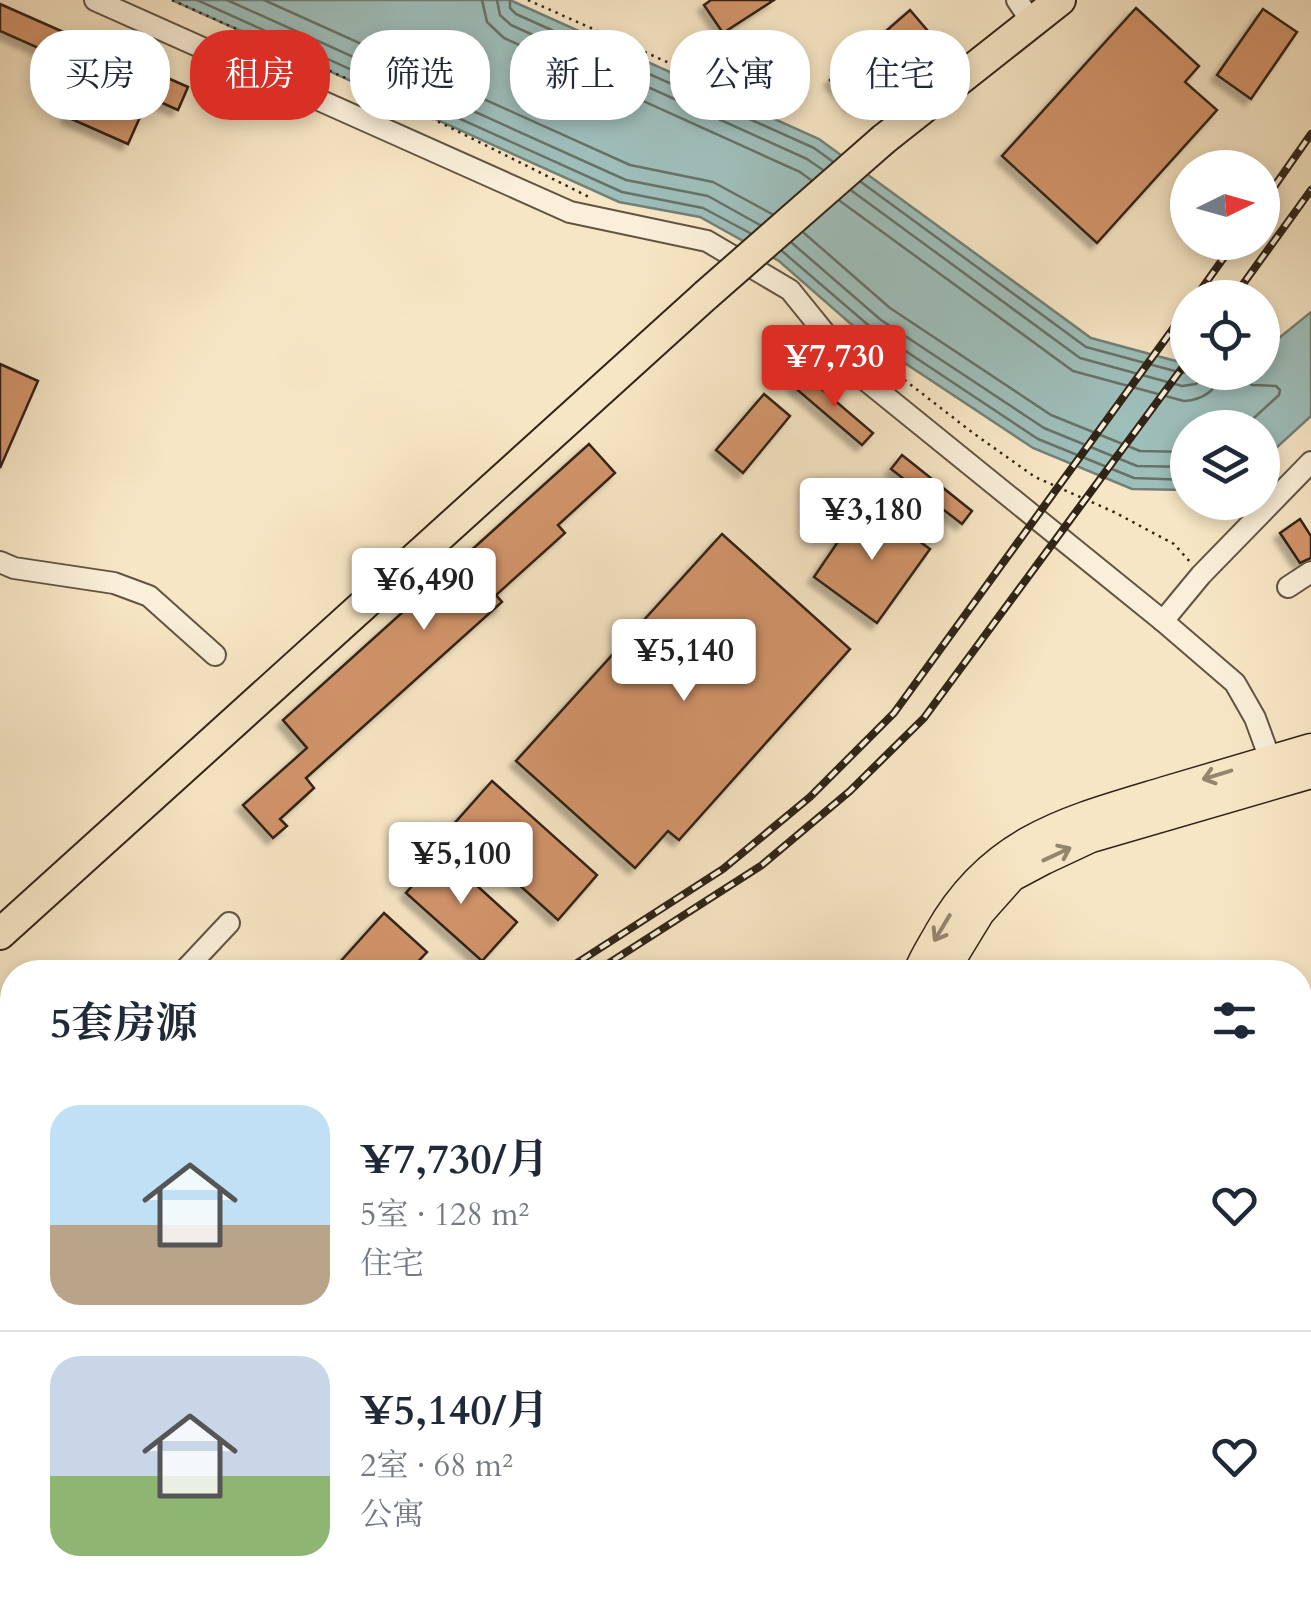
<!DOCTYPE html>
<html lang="zh">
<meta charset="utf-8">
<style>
body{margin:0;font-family:Cardo,"Noto Serif SC",serif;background:#f2f2f3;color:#1f2937;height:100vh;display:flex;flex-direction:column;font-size:38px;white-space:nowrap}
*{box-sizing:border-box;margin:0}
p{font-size:32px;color:#747a83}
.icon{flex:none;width:55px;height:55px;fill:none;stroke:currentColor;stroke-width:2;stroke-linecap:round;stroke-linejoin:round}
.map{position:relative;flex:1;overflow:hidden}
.details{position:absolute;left:0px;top:960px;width:1312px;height:642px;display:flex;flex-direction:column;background:#fff;border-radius:40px 40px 0 0;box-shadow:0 5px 15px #0003}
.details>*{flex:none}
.hud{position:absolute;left:30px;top:30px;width:1252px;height:90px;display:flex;gap:20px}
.needle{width:65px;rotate:85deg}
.fabs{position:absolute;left:1170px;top:150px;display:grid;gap:20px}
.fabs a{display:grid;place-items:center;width:110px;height:110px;border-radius:50%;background:#fff;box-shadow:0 5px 15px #0003;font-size:50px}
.price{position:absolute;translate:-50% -85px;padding:0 22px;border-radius:10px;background:#fff;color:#222;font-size:32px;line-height:65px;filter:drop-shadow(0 2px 5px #0008)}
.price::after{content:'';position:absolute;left:50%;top:60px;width:30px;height:22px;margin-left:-15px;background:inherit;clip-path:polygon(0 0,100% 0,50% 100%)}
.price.active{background:#d93025;color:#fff}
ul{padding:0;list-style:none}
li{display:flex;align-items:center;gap:30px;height:250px;padding:0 50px}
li+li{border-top:2px solid #e0e1e3}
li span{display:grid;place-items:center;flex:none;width:280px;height:200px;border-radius:30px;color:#555}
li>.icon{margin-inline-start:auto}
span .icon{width:120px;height:120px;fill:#fffc;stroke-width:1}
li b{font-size:42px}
h2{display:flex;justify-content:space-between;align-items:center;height:120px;padding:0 50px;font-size:42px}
.pill{padding:0 35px;border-radius:40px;background:#fff;box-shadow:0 5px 15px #0003;font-size:35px;line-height:90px}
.pill.active{background:#d93025;color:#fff}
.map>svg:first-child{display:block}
.water{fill:#9ebeba;stroke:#728078;stroke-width:2.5}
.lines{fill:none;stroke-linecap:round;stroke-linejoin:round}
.shore{stroke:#687168;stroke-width:2.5}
.building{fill:#d2946b;stroke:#312416;stroke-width:2.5;filter:url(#shadow)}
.minor-casing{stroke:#625442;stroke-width:24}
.major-casing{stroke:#312416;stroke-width:31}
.highway-casing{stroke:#312416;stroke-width:34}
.path{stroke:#312416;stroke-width:2.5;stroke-dasharray:2.5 5;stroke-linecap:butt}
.minor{stroke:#faefd9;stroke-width:20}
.major{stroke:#f7e6c5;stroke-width:28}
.highway{stroke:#f7e6c5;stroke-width:30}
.rail-casing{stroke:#312416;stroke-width:8}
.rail{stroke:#faefd9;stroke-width:4;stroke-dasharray:11;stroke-linecap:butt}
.highway-bridge-casing{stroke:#312416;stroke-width:34;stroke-linecap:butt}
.highway-bridge{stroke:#f7e6c5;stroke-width:30}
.oneway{stroke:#94856e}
</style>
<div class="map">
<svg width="1311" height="1601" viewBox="0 0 1311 1601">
<defs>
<filter id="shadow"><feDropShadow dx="-6" dy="6" stdDeviation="2.5" flood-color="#0004"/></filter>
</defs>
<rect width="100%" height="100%" fill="#f7e6c5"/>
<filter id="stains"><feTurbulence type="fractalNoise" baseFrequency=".002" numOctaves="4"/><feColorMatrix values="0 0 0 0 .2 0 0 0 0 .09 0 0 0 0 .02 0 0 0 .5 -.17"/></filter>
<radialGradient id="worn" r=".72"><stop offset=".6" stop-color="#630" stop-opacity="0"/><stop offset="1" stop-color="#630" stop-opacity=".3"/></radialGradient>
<path class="water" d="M 172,0 L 510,0 L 819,139 L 1091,338 L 1187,364 L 1188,372 L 1262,372 L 1263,351 L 1311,312 L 1311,416 L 1263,460 L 1262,428 L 1188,428 L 1187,490 L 1132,489 L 1033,448 L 867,338 L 779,261 L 700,217 L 619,202 Z"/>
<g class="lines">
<g class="shore">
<path d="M 197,0 L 622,192 L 703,208 L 750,233"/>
<path d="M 227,0 L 626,180 L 708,196 L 760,225"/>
<path d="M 264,0 L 630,165 L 713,182 L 772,214"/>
<path d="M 482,0 L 487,22 L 504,38 L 800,172 L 811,180"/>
<path d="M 497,0 L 500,15 L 511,25 L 807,159 L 823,170"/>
<path d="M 510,0 L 510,8 L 516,14 L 814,148 L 832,161"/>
<path d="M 861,182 L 1086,347 L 1182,373 L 1190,372"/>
<path d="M 852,191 L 1080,358 L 1182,386 L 1196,384 L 1207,372"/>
<path d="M 840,201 L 1073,371 L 1184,401 C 1203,400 1216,391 1223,372"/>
<path d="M 804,233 L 890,308 L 1051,415 L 1140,451 L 1188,452"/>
<path d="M 792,243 L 881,320 L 1044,428 L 1137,466 L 1188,467"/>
<path d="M 782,251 L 874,330 L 1038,439 L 1134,478 L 1188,480"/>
<path d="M 1234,372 L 1252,385 L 1276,386 L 1280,390 L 1279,395 L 1243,428"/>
</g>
</g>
<g class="building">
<path d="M 711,0 L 774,0 L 723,33 L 704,5 Z"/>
<path d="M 0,4 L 188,87 L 178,110 L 149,97 L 128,144 L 67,117 L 88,70 L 0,31 Z"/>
<path d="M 1136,8 L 1199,66 L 1185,82 L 1217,110 L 1097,243 L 1002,156 Z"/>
<path d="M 1263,9 L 1297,32 L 1251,99 L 1217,75 Z"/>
<path d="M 910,10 L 933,37 L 854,107 L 830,80 Z"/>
<path d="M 0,364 L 38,381 L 0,468 Z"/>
<path d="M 805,375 L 873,433 L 862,445 L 794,387 Z"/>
<path d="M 764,394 L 790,416 L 743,473 L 716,450 Z"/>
<path d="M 589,444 L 615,473 L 558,525 L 565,533 L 496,595 L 502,602 L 306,778 L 314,788 L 280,819 L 287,826 L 273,838 L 243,805 L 307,748 L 283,720 Z"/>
<path d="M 902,455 L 972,511 L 962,524 L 891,469 Z"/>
<path d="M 865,502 L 930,549 L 877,623 L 814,577 Z"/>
<path d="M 1300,519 L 1311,536 L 1311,558 L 1300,563 L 1280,533 Z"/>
<path d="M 722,534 L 850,649 L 679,840 L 668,831 L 635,868 L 516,761 Z"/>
<path d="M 492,781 L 597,875 L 558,920 L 453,825 Z"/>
<path d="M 441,853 L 517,922 L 482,961 L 406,893 Z"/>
<path d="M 384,913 L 427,952 L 408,972 L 331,972 Z"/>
<path d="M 0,1072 L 12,1088 L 12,1103 L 0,1109 Z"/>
<path d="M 1300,1492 L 1311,1495 L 1311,1542 L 1300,1540 Z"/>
<path d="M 926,1590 L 972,1590 L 969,1601 L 923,1601 Z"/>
<path d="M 1131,1590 L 1177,1590 L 1174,1601 L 1128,1601 Z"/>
</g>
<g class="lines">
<defs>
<g id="minor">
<path d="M 95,0 L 570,212 L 707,241 L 790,290 L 858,374 L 1163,621 L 1235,683 L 1255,718 L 1270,759"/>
<path d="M 1017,0 L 1027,15"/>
<path d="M 0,562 L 14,568 L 114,583 L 149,596 L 215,655"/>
<path d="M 1288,587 L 1311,572"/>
<path d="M 1163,621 L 1201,575 L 1311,462"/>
<path d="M 183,972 L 229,923"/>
<path d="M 0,1126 L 12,1118"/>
<path d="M 1300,1275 L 1311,1279"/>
<path d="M 1300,1472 L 1311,1475"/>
<path d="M 1300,1558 L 1311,1560"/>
<path d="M 889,1601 L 892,1590"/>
<path d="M 1200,1601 L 1203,1590"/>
</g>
<g id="major">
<path d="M 918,972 C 923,958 932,945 939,932 C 992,838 1069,820 1165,791 C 1213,777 1262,762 1311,748"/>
<path d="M 944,972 L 980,913 L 1012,877 L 1044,860 L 1091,838 L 1311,774"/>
<path d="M 708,1601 L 712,1590"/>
<path d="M 731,1601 L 734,1590"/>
</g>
<g id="highway">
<path d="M 884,139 L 1060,0"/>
<path d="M 0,934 L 706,295"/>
</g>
</defs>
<use href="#minor" class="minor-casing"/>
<use href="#major" class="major-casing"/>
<use href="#highway" class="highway-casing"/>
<g class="path">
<path d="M 172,0 L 399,102 L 591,198"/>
<path d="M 528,0 L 777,111"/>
<path d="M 857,343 L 973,433 L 1035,477 L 1114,512 L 1174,544 L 1191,563"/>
</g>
<use href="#minor" class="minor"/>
<use href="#major" class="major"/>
<use href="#highway" class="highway"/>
<defs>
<g id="rail">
<path d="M 1262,204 L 1311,134"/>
<path d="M 1195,298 L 1235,242"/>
<path d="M 1233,298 L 1311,190"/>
<path d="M 563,972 L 723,869 L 810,797 L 894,713 L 1188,308"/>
<path d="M 595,972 L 762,865 L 850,791 L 924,718 L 1188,360"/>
<path d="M 0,1370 L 12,1356"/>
<path d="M 0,1403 L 12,1388"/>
</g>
</defs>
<use href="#rail" class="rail-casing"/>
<use href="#rail" class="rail"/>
<defs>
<path id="highway-bridge" d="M 706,295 L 884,139"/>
</defs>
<use href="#highway-bridge" class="highway-bridge-casing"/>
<use href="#highway-bridge" class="highway-bridge"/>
</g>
<defs><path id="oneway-shaft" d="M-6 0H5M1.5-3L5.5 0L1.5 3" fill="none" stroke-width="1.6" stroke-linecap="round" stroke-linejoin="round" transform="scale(2.5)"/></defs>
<g class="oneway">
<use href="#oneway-shaft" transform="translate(1217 775) rotate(163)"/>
<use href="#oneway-shaft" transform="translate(1057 854) rotate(-25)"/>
<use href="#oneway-shaft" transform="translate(942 928) rotate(121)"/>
</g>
<rect width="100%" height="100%" filter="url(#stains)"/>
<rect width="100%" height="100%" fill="url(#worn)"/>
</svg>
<div class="fabs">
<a><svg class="needle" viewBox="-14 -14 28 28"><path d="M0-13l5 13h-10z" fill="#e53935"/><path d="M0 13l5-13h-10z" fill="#747a83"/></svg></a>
<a><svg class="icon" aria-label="locate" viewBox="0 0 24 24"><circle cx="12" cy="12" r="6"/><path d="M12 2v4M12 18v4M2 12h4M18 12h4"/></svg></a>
<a><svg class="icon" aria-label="layers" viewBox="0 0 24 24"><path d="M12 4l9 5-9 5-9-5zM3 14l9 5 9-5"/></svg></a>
</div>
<b class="price active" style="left:834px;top:410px">¥7,730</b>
<b class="price" style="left:872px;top:563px">¥3,180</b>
<b class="price" style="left:424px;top:633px">¥6,490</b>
<b class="price" style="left:684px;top:704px">¥5,140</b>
<b class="price" style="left:461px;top:907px">¥5,100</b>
<div class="hud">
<a class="pill">买房</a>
<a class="pill active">租房</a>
<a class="pill">筛选</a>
<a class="pill">新上</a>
<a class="pill">公寓</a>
<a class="pill">住宅</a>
</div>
<section class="details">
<h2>5套房源<svg class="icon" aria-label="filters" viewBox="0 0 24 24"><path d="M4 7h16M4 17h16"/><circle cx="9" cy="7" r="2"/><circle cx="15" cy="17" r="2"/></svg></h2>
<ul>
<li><span style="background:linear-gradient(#bfe0f5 60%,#b9a48a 0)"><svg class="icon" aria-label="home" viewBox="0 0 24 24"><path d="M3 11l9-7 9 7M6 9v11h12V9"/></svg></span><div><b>¥7,730/月</b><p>5室 · 128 m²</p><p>住宅</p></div><svg class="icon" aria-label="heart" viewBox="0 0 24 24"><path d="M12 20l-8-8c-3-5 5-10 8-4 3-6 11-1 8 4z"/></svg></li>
<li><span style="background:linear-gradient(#c9d6e8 60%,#8fb573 0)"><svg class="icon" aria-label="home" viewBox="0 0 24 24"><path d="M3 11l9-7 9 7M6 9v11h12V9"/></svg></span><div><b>¥5,140/月</b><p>2室 · 68 m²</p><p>公寓</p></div><svg class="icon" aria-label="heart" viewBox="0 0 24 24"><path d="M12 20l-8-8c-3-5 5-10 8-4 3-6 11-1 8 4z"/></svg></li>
</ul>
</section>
</div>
